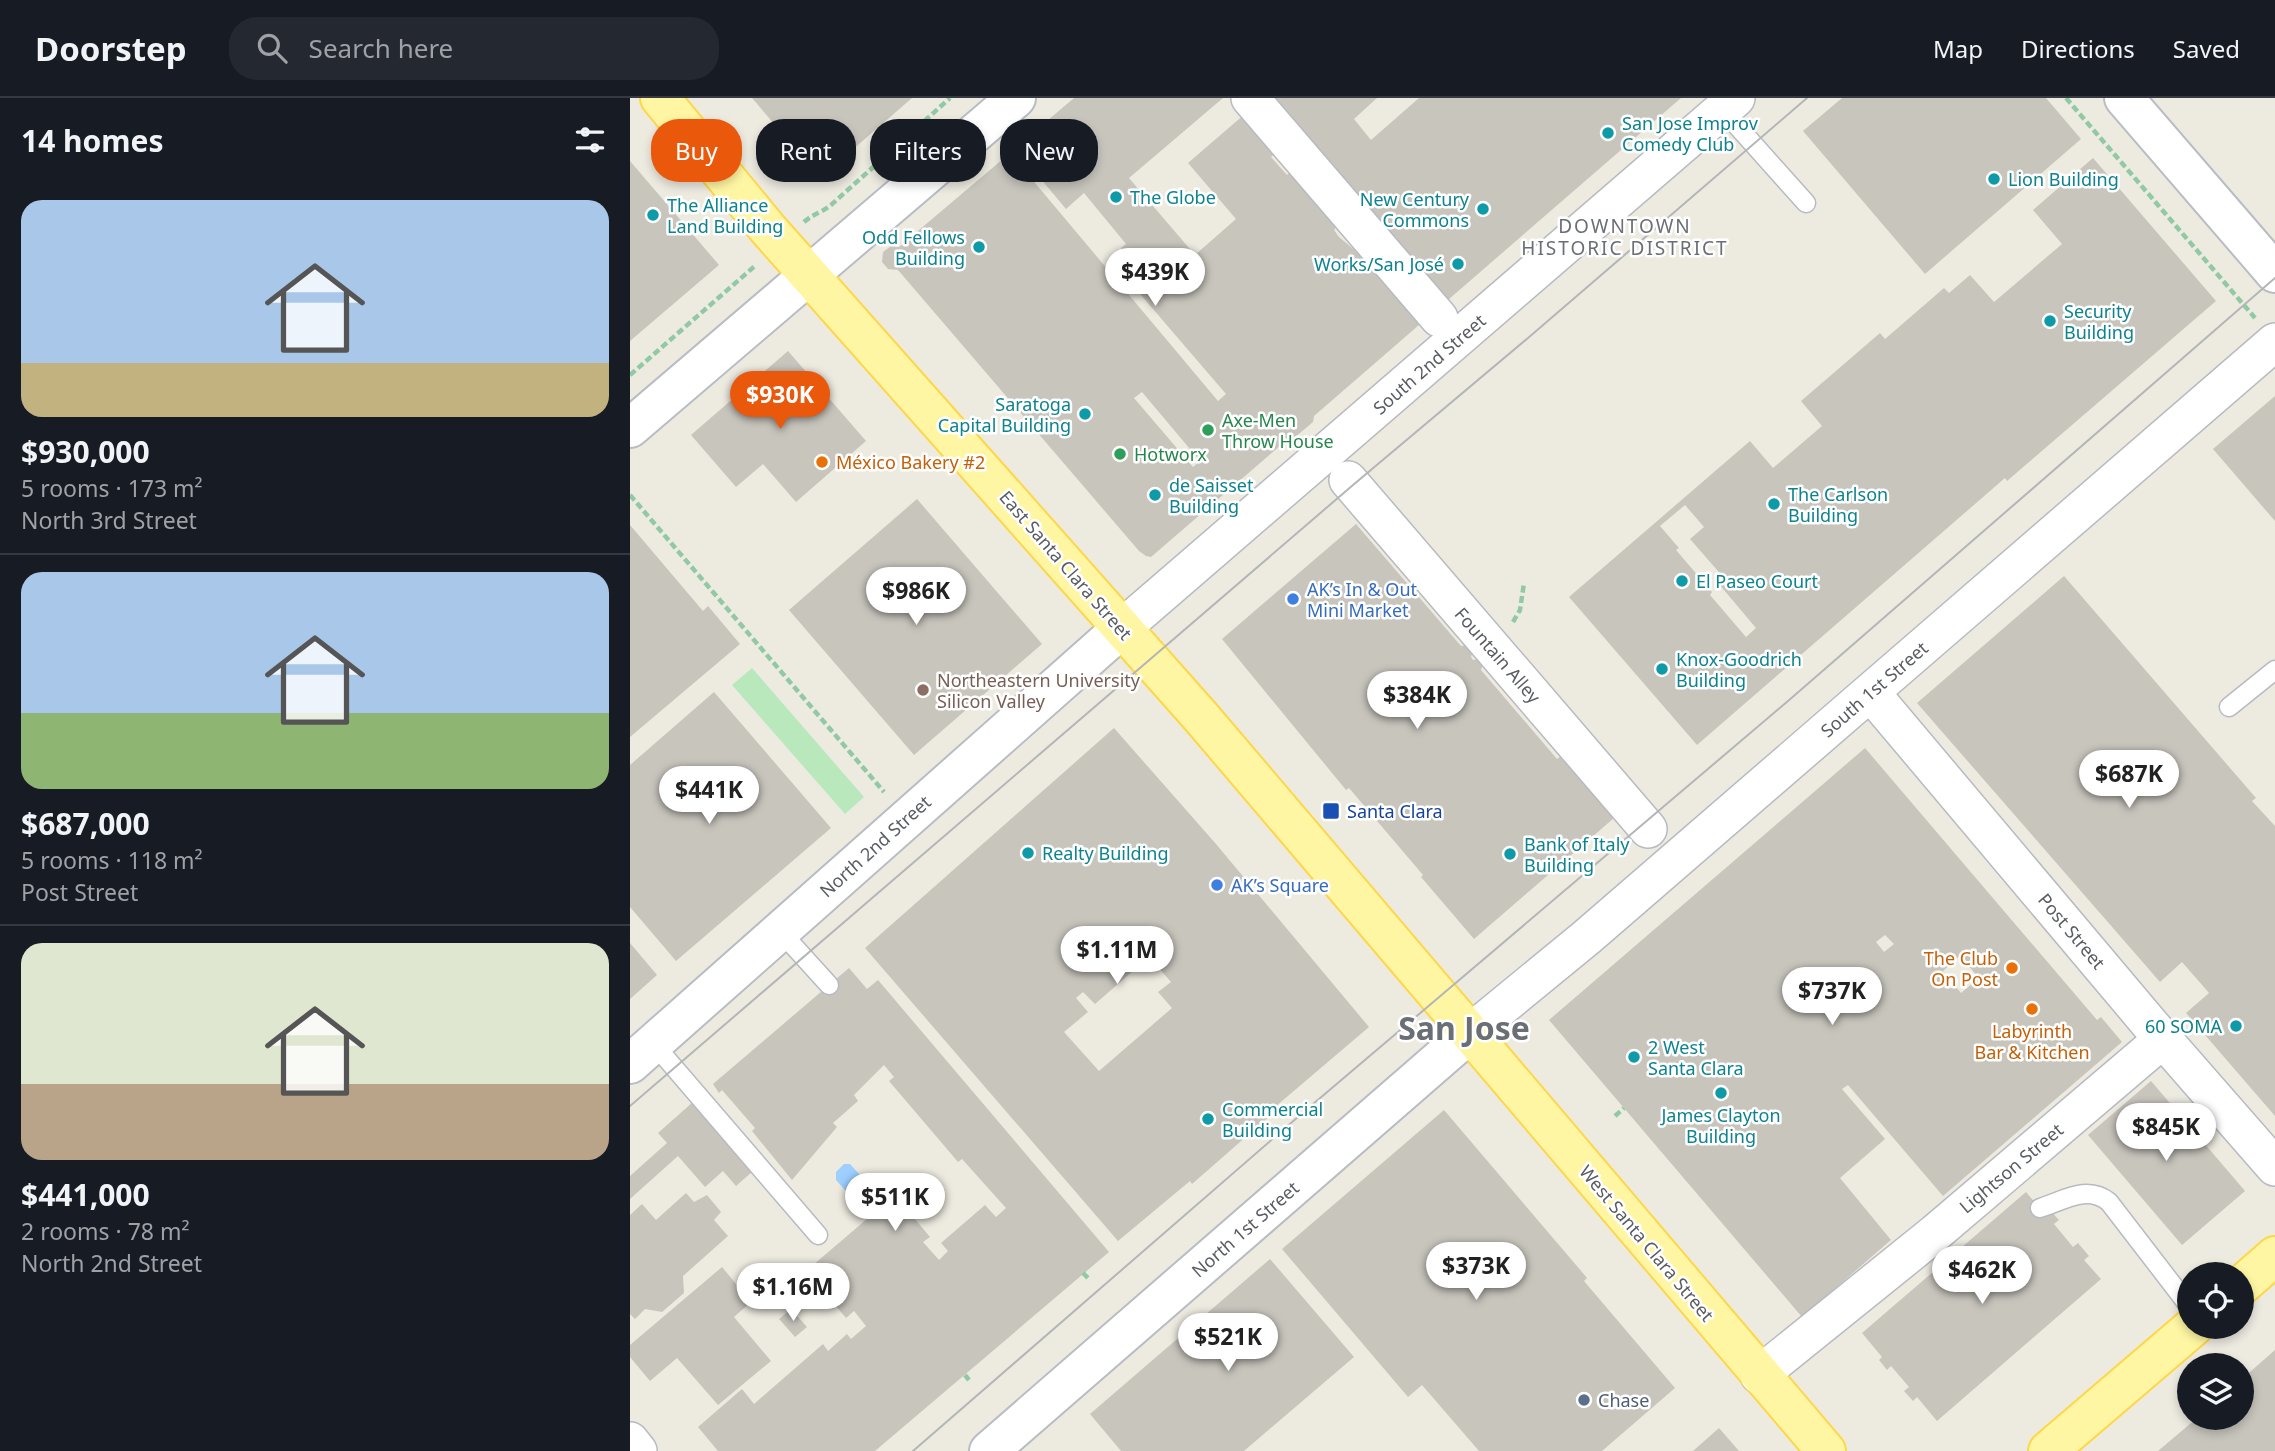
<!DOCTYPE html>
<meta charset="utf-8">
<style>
body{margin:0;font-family:"Noto Sans",sans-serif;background:#242831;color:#f1f3f6;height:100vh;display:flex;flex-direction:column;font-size:26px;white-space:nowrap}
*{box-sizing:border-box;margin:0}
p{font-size:23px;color:#9ea1a6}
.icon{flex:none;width:38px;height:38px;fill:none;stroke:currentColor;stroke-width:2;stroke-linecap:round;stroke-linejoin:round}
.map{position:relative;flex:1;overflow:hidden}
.drawer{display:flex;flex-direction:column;background:#171b24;width:630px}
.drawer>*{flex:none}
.top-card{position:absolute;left:21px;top:21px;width:665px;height:63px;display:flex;gap:14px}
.tools{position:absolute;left:1547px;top:1164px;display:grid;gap:14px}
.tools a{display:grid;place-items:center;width:77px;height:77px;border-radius:50%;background:#171b24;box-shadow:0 4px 10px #0003;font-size:35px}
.price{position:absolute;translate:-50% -60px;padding:0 16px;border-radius:24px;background:#fff;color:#222;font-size:23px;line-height:46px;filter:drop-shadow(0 2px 4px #0008)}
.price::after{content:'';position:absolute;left:50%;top:42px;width:21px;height:16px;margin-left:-10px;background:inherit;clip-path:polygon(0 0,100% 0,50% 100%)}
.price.selected{background:#ea580c;color:#fff}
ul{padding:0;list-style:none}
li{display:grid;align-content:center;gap:14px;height:371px;padding:0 21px}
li+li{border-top:2px solid #363941}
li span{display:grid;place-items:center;height:217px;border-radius:21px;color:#555}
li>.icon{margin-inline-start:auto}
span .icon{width:126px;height:126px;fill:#fffc;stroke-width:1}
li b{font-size:30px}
h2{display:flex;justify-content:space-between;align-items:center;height:84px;padding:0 21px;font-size:30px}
.tag{padding:0 24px;border-radius:28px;background:#171b24;box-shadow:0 4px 10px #0003;font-size:24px;line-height:63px}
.tag.selected{background:#ea580c;color:#fff}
header{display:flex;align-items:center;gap:42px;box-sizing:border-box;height:98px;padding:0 35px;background:#171b24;border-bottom:2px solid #363941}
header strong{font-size:33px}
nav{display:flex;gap:38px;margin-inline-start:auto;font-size:24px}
.search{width:490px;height:63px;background:#242831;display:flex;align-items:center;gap:18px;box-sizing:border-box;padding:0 24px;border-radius:28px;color:#9ea1a6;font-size:26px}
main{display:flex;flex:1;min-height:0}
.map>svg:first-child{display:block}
.green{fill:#b9e8bc}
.water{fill:#9ecfff}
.building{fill:#c8c5bd;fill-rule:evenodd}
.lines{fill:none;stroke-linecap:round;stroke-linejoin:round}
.lane-casing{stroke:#b8bac1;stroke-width:21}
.street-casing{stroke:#b8bac1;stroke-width:40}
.secondary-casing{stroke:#b9bcc3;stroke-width:42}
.primary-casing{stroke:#fdd749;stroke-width:42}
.path{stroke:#92c9a5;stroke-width:4.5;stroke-dasharray:7 3.5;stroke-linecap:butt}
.lane{stroke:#fff;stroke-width:18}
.street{stroke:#fff;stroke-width:37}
.secondary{stroke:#fff;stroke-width:38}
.primary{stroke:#fff6a3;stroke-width:38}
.tram{stroke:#b4b5b6;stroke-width:2}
.culture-dot{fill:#0f9aa8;stroke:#fff;stroke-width:2.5}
.leisure-dot{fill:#2e9e5b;stroke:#fff;stroke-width:2.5}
.food-dot{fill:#e8710a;stroke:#fff;stroke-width:2.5}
.shop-dot{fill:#3f7fe0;stroke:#fff;stroke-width:2.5}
.education-dot{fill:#8d6e63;stroke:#fff;stroke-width:2.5}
.transit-dot{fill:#1a4fb4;stroke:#fff;stroke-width:2.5}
.service-dot{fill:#5c6f8a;stroke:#fff;stroke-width:2.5}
.labels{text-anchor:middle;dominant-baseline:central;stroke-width:5;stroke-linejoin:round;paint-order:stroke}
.culture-label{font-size:18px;fill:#0d838f;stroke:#fff;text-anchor:start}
.street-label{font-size:18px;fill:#595c63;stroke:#fff}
.leisure-label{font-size:18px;fill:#27864d;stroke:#fff;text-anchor:start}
.food-label{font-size:18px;fill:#c56008;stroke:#fff;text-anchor:start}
.shop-label{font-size:18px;fill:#366cbe;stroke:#fff;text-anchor:start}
.education-label{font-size:18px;fill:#785e54;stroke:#fff;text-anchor:start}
.transit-label{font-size:18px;fill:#164399;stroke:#fff;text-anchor:start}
.service-label{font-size:18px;fill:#4e5e75;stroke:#fff;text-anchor:start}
.neighbourhood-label{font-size:19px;letter-spacing:2px;fill:#6a6e75;stroke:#fff}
.town-label{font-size:32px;font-weight:bold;fill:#6a6e75;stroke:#fff}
</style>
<header>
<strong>Doorstep</strong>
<div class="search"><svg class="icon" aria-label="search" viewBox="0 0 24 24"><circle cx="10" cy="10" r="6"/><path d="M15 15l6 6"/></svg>Search here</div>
<nav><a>Map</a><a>Directions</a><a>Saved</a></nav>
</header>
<main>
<section class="drawer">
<h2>14 homes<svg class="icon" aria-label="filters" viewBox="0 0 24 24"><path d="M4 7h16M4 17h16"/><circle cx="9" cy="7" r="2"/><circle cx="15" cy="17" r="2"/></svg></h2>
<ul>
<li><span style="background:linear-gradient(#a9c7e8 75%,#c2b280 0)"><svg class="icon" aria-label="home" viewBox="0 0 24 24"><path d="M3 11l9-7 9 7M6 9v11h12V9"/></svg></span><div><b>$930,000</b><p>5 rooms · 173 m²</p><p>North 3rd Street</p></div></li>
<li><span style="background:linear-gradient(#a9c7e8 65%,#8fb573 0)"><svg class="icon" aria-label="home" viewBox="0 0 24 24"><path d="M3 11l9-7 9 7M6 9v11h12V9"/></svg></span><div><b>$687,000</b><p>5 rooms · 118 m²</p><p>Post Street</p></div></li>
<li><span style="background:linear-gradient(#dfe7d0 65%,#b9a48a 0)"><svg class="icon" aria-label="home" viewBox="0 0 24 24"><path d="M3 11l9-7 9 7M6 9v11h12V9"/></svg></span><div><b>$441,000</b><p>2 rooms · 78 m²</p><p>North 2nd Street</p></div></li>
</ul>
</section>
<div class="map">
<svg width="1645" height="1353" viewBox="0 0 1645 1353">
<rect width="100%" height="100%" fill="#edebe0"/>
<path class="green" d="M 122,570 L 234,699 L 215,716 L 102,587 Z"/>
<path class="water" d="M 214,1066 L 220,1066 L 248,1097 L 232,1111 L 206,1082 L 206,1074 Z"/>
<g class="building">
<path d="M 122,0 L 282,0 L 190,80 Z"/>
<path d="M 444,0 L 593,0 L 499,80 L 565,157 L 606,121 L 558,65 L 616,15 L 648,53 L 641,59 L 657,77 L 663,72 L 713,121 L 704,132 L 709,139 L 783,201 L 791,215 L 789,227 L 684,318 L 683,324 L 664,340 L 658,341 L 521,459 L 516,458 L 509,453 L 268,172 L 258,171 L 252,164 L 253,154 L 261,148 L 269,149 L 380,55 L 588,303 L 596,296 L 492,175 L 504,165 L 491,150 L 496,146 L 454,95 L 436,111 L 385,50 ZM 512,294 L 570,363 L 563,369 L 504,300 Z"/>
<path d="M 639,0 L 747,0 L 724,21 L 741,42 L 789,0 L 1051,0 L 811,208 Z"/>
<path d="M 1212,0 L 1416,0 L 1451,41 L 1295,176 L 1173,33 Z"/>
<path d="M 1463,60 L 1586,203 L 1377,383 L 1375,380 L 1067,647 L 939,499 L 1120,343 L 1143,370 L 1192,328 L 1171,303 L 1250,235 L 1255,241 L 1314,190 L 1319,195 L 1340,177 L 1364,204 L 1432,146 L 1403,112 ZM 1055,407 L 1074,429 L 1060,441 L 1094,480 L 1088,485 L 1126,530 L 1116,539 L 1080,497 L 1082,494 L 1046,452 L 1049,450 L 1030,428 Z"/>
<path d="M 0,63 L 89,167 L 0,243 Z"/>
<path d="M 158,253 L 236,343 L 166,404 L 133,366 L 106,389 L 61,337 Z"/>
<path d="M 1645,298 L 1645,423 L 1583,351 Z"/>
<path d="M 287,401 L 412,546 L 284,657 L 159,512 Z"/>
<path d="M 726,426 L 831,548 L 837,547 L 843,553 L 841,559 L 843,562 L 849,561 L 853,565 L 851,572 L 927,661 L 931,658 L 984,720 L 844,841 L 791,779 L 793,777 L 719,690 L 716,692 L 592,541 Z"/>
<path d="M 0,427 L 73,513 L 78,508 L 110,546 L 0,639 Z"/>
<path d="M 1434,478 L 1626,700 L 1622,703 L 1645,728 L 1645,1018 L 1556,915 L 1579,895 L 1552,864 L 1530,884 L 1287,605 Z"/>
<path d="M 84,594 L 201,730 L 46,863 L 0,809 L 0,667 Z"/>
<path d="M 484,630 L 586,746 L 739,929 L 639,1014 L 641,1017 L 562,1086 L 560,1083 L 488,1143 L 235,850 ZM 519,859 L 541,884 L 528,894 L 542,910 L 469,973 L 434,934 L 458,914 L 446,900 L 453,894 L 465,906 Z"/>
<path d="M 1235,650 L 1467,922 L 1471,919 L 1492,944 L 1313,1098 L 1218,987 L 1212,991 L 1255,1041 L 1210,1080 L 1261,1142 L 1172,1219 L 919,922 ZM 1255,837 L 1264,846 L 1254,854 L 1246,844 ZM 1330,858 L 1349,880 L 1331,895 L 1313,873 Z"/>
<path d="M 0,845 L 27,877 L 0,901 Z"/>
<path d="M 219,870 L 237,891 L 248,882 L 479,1154 L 245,1353 L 88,1353 L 68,1329 L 112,1291 L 124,1306 L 193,1246 L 198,1253 L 217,1236 L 221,1241 L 236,1228 L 224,1213 L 216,1220 L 176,1173 L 265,1097 L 300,1139 L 293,1144 L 309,1162 L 318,1153 L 311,1145 L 355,1107 L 366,1119 L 376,1110 L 332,1061 L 328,1064 L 259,983 L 264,979 L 254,967 L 224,997 L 228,1003 L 203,1025 L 207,1029 L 162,1082 L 122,1033 L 125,1030 L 92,992 L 89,995 L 83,986 Z"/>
<path d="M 1521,983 L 1615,1093 L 1552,1147 L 1458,1037 Z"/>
<path d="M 63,1004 L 123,1073 L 106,1088 L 93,1073 L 75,1089 L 48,1058 L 0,1101 L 0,1078 L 37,1045 L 28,1035 Z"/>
<path d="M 814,1012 L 952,1174 L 957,1180 L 954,1183 L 1045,1290 L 972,1353 L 849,1353 L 792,1287 L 778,1299 L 652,1151 Z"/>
<path d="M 1396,1094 L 1413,1114 L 1418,1110 L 1429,1122 L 1424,1126 L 1443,1149 L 1448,1145 L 1459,1158 L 1454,1162 L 1471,1181 L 1307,1323 L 1287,1299 L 1283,1303 L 1274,1293 L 1279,1289 L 1261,1268 L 1257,1272 L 1249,1262 L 1252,1259 L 1232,1235 Z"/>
<path d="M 56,1095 L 64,1104 L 77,1097 L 91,1114 L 84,1122 L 98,1138 L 53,1178 L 54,1195 L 32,1214 L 15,1211 L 5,1221 L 0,1216 L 0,1117 L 12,1106 L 26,1122 Z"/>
<path d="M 640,1161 L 724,1259 L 614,1353 L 491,1353 L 460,1316 Z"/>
<path d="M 92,1169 L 121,1204 L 104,1219 L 141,1263 L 88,1307 L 47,1260 L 20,1283 L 0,1259 L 0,1247 Z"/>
<path d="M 161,1211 L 177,1229 L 165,1239 L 149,1221 Z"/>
<path d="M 1645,1252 L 1645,1353 L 1528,1353 L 1567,1320 L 1612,1320 L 1612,1281 Z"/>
<path d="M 1089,1330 L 1109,1353 L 1063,1353 Z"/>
</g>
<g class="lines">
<defs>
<g id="lane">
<path d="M 1092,11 L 1176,105"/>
<path d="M 1599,609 L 1645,572"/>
<path d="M 150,833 L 199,887"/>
<path d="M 23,945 L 188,1137"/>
<path d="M 1410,1110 C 1433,1103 1457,1086 1479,1104 L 1559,1208"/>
</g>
<g id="street">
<path d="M 620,0 L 809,220"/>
<path d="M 718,382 L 1018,731"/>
<path d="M 491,531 L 1106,0"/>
<path d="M 1241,595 L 1519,925 L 1645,1069"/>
<path d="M 840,935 L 957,839 L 1645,244"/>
<path d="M 1129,1277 L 1304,1136 L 1533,941"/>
<path d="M 0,1343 L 8,1353"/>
</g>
<g id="secondary">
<path d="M 1494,0 L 1645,175"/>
<path d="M 0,330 L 386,0"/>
<path d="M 0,966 L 491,531"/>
<path d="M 359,1353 L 840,935"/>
</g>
<g id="primary">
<path d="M 30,0 L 138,131 L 571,619 L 1196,1353"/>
<path d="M 1612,1187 L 1645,1158"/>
<path d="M 1418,1353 L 1564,1228"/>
</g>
</defs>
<use href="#lane" class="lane-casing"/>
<use href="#street" class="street-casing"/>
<use href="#secondary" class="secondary-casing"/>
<use href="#primary" class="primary-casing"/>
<g class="path">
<path d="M 1436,0 L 1625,220"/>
<path d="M 174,124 C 183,116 193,114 201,107 L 320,0"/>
<path d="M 0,277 L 126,167"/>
<path d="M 0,397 L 254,694"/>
<path d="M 883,524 L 890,512 L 894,485"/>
<path d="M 985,1018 L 994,1010"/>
<path d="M 453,1175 L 458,1180"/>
<path d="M 335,1277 L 339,1282"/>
</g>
<use href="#lane" class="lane"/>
<use href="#street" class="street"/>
<use href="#secondary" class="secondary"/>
<use href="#primary" class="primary"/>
<g class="tram">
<path d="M 0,1008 L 723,387 L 898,240 L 1177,0"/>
<path d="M 283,1353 L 676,1012 L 1158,603 L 1645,180"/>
</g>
</g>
<g class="culture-dot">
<circle cx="978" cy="35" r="7"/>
<circle cx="1364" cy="81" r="7"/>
<circle cx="486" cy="99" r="7"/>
<circle cx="853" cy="111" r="7"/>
<circle cx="23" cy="117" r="7"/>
<circle cx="349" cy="149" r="7"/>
<circle cx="828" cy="166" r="7"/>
<circle cx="1420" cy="223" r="7"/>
<circle cx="455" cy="316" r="7"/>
<circle cx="525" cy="397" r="7"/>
<circle cx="1144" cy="406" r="7"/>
<circle cx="1052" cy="483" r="7"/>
<circle cx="1032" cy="571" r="7"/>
<circle cx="398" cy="755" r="7"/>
<circle cx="880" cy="756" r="7"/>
<circle cx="1606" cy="928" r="7"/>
<circle cx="1004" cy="959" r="7"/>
<circle cx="1091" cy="995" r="7"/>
<circle cx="578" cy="1021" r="7"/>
</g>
<g class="leisure-dot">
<circle cx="578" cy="332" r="7"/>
<circle cx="490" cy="356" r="7"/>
</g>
<g class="food-dot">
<circle cx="192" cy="364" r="7"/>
<circle cx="1382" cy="870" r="7"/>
<circle cx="1402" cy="911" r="7"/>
</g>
<g class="shop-dot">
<circle cx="663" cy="501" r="7"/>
<circle cx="587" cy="787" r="7"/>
</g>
<circle class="education-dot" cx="293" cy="592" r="7"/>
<rect class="transit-dot" x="692" y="704" width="18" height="18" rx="3.5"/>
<circle class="service-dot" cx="954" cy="1302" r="7"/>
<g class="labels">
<g class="culture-label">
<text x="992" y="25">San Jose Improv<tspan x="992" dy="21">Comedy Club</tspan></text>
<text x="1378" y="81">Lion Building</text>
<text x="500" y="99">The Globe</text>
<text x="839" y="101" text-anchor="end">New Century<tspan x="839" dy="21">Commons</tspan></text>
<text x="37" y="107">The Alliance<tspan x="37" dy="21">Land Building</tspan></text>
<text x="335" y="139" text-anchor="end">Odd Fellows<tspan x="335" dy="21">Building</tspan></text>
<text x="814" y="166" text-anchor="end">Works/San José</text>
<text x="1434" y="213">Security<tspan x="1434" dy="21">Building</tspan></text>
<text x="441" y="306" text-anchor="end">Saratoga<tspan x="441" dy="21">Capital Building</tspan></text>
<text x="539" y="387">de Saisset<tspan x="539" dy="21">Building</tspan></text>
<text x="1158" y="396">The Carlson<tspan x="1158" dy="21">Building</tspan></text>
<text x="1066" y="483">El Paseo Court</text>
<text x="1046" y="561">Knox-Goodrich<tspan x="1046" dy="21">Building</tspan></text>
<text x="894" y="746">Bank of Italy<tspan x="894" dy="21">Building</tspan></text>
<text x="412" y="755">Realty Building</text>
<text x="1592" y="928" text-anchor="end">60 SOMA</text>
<text x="1018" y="949">2 West<tspan x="1018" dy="21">Santa Clara</tspan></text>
<text x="592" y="1011">Commercial<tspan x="592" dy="21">Building</tspan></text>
<text x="1091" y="1017" text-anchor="middle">James Clayton<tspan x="1091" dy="21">Building</tspan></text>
</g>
<g class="street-label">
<text transform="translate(799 266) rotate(-41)">South 2nd Street</text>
<text transform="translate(436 467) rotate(49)">East Santa Clara Street</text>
<text transform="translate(868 557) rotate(49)">Fountain Alley</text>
<text transform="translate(1244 591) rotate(-41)">South 1st Street</text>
<text transform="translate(245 748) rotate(-42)">North 2nd Street</text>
<text transform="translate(1442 833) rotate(50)">Post Street</text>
<text transform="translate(1381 1070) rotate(-40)">Lightson Street</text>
<text transform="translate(615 1131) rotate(-41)">North 1st Street</text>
<text transform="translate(1017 1145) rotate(50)">West Santa Clara Street</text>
</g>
<g class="leisure-label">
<text x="592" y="322">Axe-Men<tspan x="592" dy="21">Throw House</tspan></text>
<text x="504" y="356">Hotworx</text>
</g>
<g class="food-label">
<text x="206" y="364">México Bakery #2</text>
<text x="1368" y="860" text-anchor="end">The Club<tspan x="1368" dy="21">On Post</tspan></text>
<text x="1402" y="933" text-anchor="middle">Labyrinth<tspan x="1402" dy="21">Bar &amp; Kitchen</tspan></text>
</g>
<g class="shop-label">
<text x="677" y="491">AK’s In &amp; Out<tspan x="677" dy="21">Mini Market</tspan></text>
<text x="601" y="787">AK’s Square</text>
</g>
<g class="education-label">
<text x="307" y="582">Northeastern University<tspan x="307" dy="21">Silicon Valley</tspan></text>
</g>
<g class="transit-label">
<text x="717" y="713">Santa Clara</text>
</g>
<g class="service-label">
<text x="968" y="1302">Chase</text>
</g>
<g class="neighbourhood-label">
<text x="995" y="128">DOWNTOWN<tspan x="995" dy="22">HISTORIC DISTRICT</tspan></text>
</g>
<g class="town-label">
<text x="834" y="929">San Jose</text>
</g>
</g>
</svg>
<div class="tools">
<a><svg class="icon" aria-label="locate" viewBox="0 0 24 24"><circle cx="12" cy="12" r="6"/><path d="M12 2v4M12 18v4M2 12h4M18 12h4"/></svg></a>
<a><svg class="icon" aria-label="layers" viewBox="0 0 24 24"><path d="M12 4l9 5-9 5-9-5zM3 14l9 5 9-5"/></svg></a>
</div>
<b class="price" style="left:525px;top:210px">$439K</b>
<b class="price selected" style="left:150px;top:333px">$930K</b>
<b class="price" style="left:286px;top:529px">$986K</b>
<b class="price" style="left:787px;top:633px">$384K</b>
<b class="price" style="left:1499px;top:712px">$687K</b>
<b class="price" style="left:79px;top:728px">$441K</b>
<b class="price" style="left:487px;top:888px">$1.11M</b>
<b class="price" style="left:1202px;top:929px">$737K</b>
<b class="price" style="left:1536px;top:1065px">$845K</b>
<b class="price" style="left:265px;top:1135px">$511K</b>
<b class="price" style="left:846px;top:1204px">$373K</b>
<b class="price" style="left:1352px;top:1208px">$462K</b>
<b class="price" style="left:163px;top:1225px">$1.16M</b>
<b class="price" style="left:598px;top:1275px">$521K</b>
<div class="top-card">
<a class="tag selected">Buy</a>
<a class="tag">Rent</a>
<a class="tag">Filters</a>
<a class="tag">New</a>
</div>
</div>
</main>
